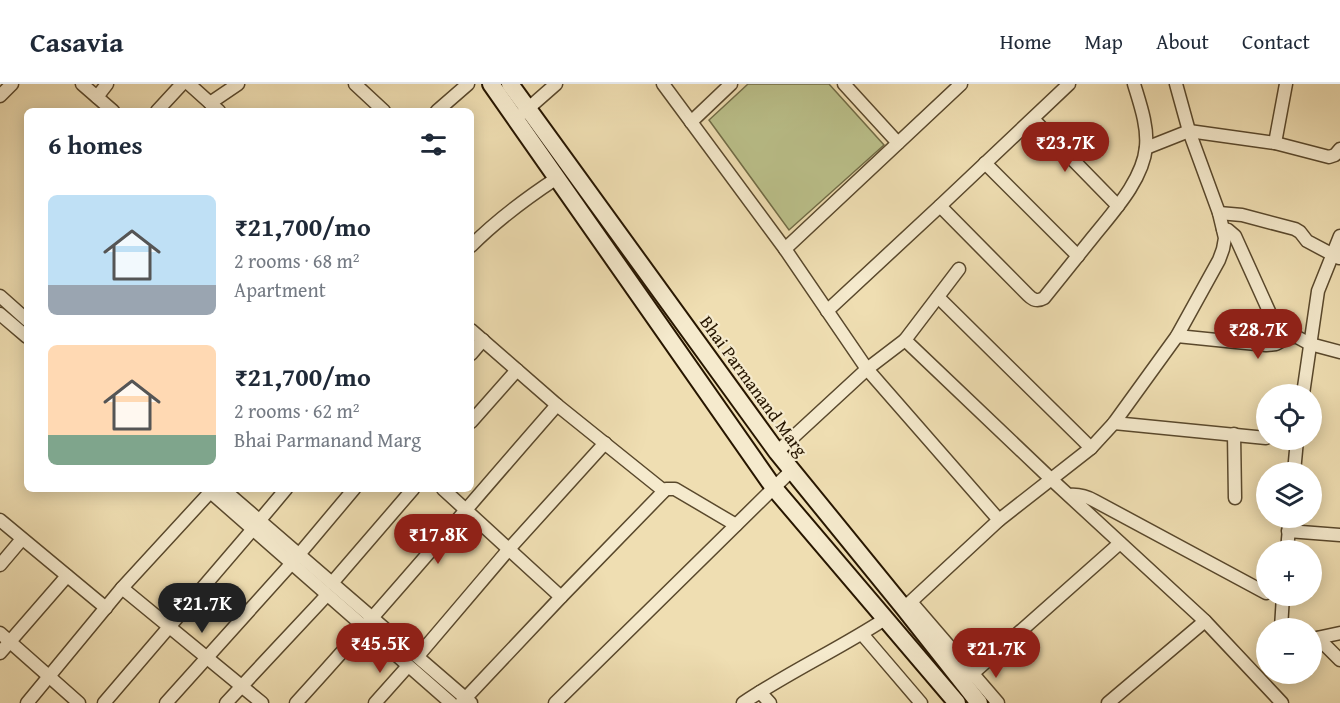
<!DOCTYPE html>
<meta charset="utf-8">
<style>
body{margin:0;font-family:"Gentium Book Plus",serif;background:#f6f6f7;color:#1f2937;height:100vh;display:flex;flex-direction:column;font-size:22px;white-space:nowrap}
*{box-sizing:border-box;margin:0}
p{font-size:20px;color:#747a83}
.icon{flex:none;width:33px;height:33px;fill:none;stroke:currentColor;stroke-width:2;stroke-linecap:round;stroke-linejoin:round}
.map{position:relative;flex:1;overflow:hidden}
.sheet{position:absolute;left:24px;top:24px;width:450px;height:384px;display:flex;flex-direction:column;background:#fff;border-radius:9px;box-shadow:0 3px 15px #0003}
.sheet>*{flex:none}
.buttons{position:absolute;left:1256px;top:300px;display:grid;gap:12px}
.buttons a{display:grid;place-items:center;width:66px;height:66px;border-radius:50%;background:#fff;box-shadow:0 3px 15px #0003;font-size:30px}
.price{position:absolute;translate:-50% -51px;padding:0 14px;border-radius:21px;background:#8f2418;color:#fff;font-size:20px;line-height:39px;filter:drop-shadow(0 2px 3px #0008)}
.price::after{content:'';position:absolute;left:50%;top:36px;width:18px;height:14px;margin-left:-9px;background:inherit;clip-path:polygon(0 0,100% 0,50% 100%)}
.price.selected{background:#222;color:#fff}
ul{padding:0;list-style:none}
li{display:flex;align-items:center;gap:18px;height:150px;padding:0 24px}
li span{display:grid;place-items:center;flex:none;width:168px;height:120px;border-radius:9px;color:#555}
li>.icon{margin-inline-start:auto}
span .icon{width:72px;height:72px;fill:#fffc;stroke-width:1}
li b{font-size:26px}
h2{display:flex;justify-content:space-between;align-items:center;height:72px;padding:0 24px;font-size:26px}
header{display:flex;align-items:center;gap:36px;box-sizing:border-box;height:84px;padding:0 30px;background:#fff;border-bottom:2px solid #e0e1e3}
header strong{font-size:28px}
nav{display:flex;gap:33px;margin-inline-start:auto;font-size:21px}
.map>svg:first-child{display:block}
.green{fill:#bbc18b;stroke:#716c46;stroke-width:1.5}
.lines{fill:none;stroke-linecap:round;stroke-linejoin:round}
.street-casing{stroke:#59482c;stroke-width:15}
.secondary-casing{stroke:#271600;stroke-width:20}
.street{stroke:#f5eacd;stroke-width:12}
.secondary{stroke:#f5eacd;stroke-width:16}
.labels{text-anchor:middle;dominant-baseline:central;stroke-width:4.5;stroke-linejoin:round;paint-order:stroke}
.street-label{font-size:18px;fill:#271600;stroke:#f5eacd}
</style>
<header>
<strong>Casavia</strong>
<nav><a>Home</a><a>Map</a><a>About</a><a>Contact</a></nav>
</header>
<div class="map">
<svg width="1340" height="619" viewBox="0 0 1340 619">
<rect width="100%" height="100%" fill="#efdeb2"/>
<filter id="stains"><feTurbulence type="fractalNoise" baseFrequency=".00333" numOctaves="4"/><feColorMatrix values="0 0 0 0 .2 0 0 0 0 .09 0 0 0 0 .02 0 0 0 .5 -.17"/></filter>
<radialGradient id="worn" r=".72"><stop offset=".6" stop-color="#630" stop-opacity="0"/><stop offset="1" stop-color="#630" stop-opacity=".3"/></radialGradient>
<path class="green" d="M 748,0 L 829,0 L 884,61 L 789,146 L 709,36 Z"/>
<g class="lines">
<defs>
<g id="street">
<path d="M 82,0 L 113,27"/>
<path d="M 189,0 L 219,27"/>
<path d="M 355,0 L 384,27"/>
<path d="M 663,0 L 785,165 L 867,285 L 999,436"/>
<path d="M 844,0 L 898,59"/>
<path d="M 0,12 L 12,0"/>
<path d="M 97,13 L 107,0"/>
<path d="M 210,19 L 238,0"/>
<path d="M 157,27 L 182,0"/>
<path d="M 437,27 L 468,0"/>
<path d="M 523,29 L 556,0"/>
<path d="M 1033,35 L 1118,122"/>
<path d="M 691,38 L 731,0"/>
<path d="M 1275,59 L 1286,0"/>
<path d="M 1146,64 L 1189,47 L 1275,59 L 1329,73 L 1335,71 L 1340,65"/>
<path d="M 985,79 L 1078,172"/>
<path d="M 940,122 L 1028,211 C 1033,216 1037,218 1044,214 C 1060,194 1077,173 1093,153 C 1113,128 1143,96 1146,63 C 1148,42 1140,20 1134,0"/>
<path d="M 1219,129 L 1242,131 L 1295,145 L 1300,148 L 1307,157 L 1339,174"/>
<path d="M 1223,145 L 1228,146 L 1235,152 L 1282,256"/>
<path d="M 471,162 C 498,135 525,115 557,94"/>
<path d="M 785,165 L 961,0"/>
<path d="M 0,212 L 27,236"/>
<path d="M 938,213 L 1091,364"/>
<path d="M 827,227 L 940,122 L 1069,0"/>
<path d="M 0,230 L 27,253"/>
<path d="M 471,246 L 557,321 L 664,407"/>
<path d="M 1177,252 L 1266,261 L 1276,260 L 1289,253 L 1297,253 L 1310,260 L 1340,268"/>
<path d="M 905,256 L 1052,396 L 1205,537 L 1282,619"/>
<path d="M 471,270 L 483,256"/>
<path d="M 1303,310 L 1318,207 L 1340,152"/>
<path d="M 471,338 L 517,286"/>
<path d="M 1114,339 L 1266,354"/>
<path d="M 1234,350 L 1235,414"/>
<path d="M 777,368 L 867,285 L 905,256 L 959,185"/>
<path d="M 1294,388 L 1297,356"/>
<path d="M 207,405 L 451,619"/>
<path d="M 223,405 L 471,619"/>
<path d="M 443,405 L 561,513"/>
<path d="M 1069,411 C 1079,410 1086,412 1095,417 L 1266,509"/>
<path d="M 0,436 L 106,524"/>
<path d="M 260,436 L 286,405"/>
<path d="M 1288,447 L 1340,451"/>
<path d="M 1287,466 L 1290,434"/>
<path d="M 0,481 L 22,455"/>
<path d="M 332,499 L 413,405"/>
<path d="M 122,504 L 262,619"/>
<path d="M 911,518 L 998,619"/>
<path d="M 904,524 L 999,436 L 1091,364 L 1114,339 L 1177,252 L 1219,176 L 1223,165 L 1225,154 L 1219,129 L 1189,47 L 1176,0"/>
<path d="M 1281,544 L 1283,512"/>
<path d="M 0,549 L 79,619"/>
<path d="M 862,550 L 921,619"/>
<path d="M 1318,554 L 1340,576"/>
<path d="M 1312,555 L 1340,549"/>
<path d="M 0,569 L 67,492"/>
<path d="M 418,572 L 509,465 L 605,359"/>
<path d="M 962,599 L 1120,459"/>
<path d="M 760,608 L 770,619"/>
<path d="M 27,619 L 122,504 L 213,405"/>
<path d="M 104,619 L 253,445"/>
<path d="M 166,619 L 291,480 L 354,405"/>
<path d="M 226,619 L 327,511"/>
<path d="M 296,619 C 385,522 470,420 557,321"/>
<path d="M 375,619 L 408,582"/>
<path d="M 461,619 L 561,513 L 666,405 L 675,405 L 736,441"/>
<path d="M 555,619 L 792,386"/>
<path d="M 743,619 C 789,588 839,565 885,535"/>
<path d="M 1108,619 L 1205,537"/>
</g>
<g id="secondary">
<path d="M 491,0 L 774,404 L 957,619"/>
<path d="M 510,0 L 777,368 L 904,524 L 979,619"/>
</g>
</defs>
<use href="#street" class="street-casing"/>
<use href="#secondary" class="secondary-casing"/>
<use href="#street" class="street"/>
<use href="#secondary" class="secondary"/>
</g>
<g class="labels">
<g class="street-label">
<text transform="translate(754 302) rotate(54)">Bhai Parmanand Marg</text>
</g>
</g>
<rect width="100%" height="100%" filter="url(#stains)"/>
<rect width="100%" height="100%" fill="url(#worn)"/>
</svg>
<div class="buttons">
<a><svg class="icon" aria-label="locate" viewBox="0 0 24 24"><circle cx="12" cy="12" r="6"/><path d="M12 2v4M12 18v4M2 12h4M18 12h4"/></svg></a>
<a><svg class="icon" aria-label="layers" viewBox="0 0 24 24"><path d="M12 4l9 5-9 5-9-5zM3 14l9 5 9-5"/></svg></a>
<a>+</a>
<a>−</a>
</div>
<b class="price" style="left:1065px;top:89px">₹23.7K</b>
<b class="price" style="left:1258px;top:276px">₹28.7K</b>
<b class="price" style="left:438px;top:481px">₹17.8K</b>
<b class="price selected" style="left:202px;top:550px">₹21.7K</b>
<b class="price" style="left:380px;top:590px">₹45.5K</b>
<b class="price" style="left:996px;top:595px">₹21.7K</b>
<section class="sheet">
<h2>6 homes<svg class="icon" aria-label="filters" viewBox="0 0 24 24"><path d="M4 7h16M4 17h16"/><circle cx="9" cy="7" r="2"/><circle cx="15" cy="17" r="2"/></svg></h2>
<ul>
<li><span style="background:linear-gradient(#bfe0f5 75%,#9aa5b1 0)"><svg class="icon" aria-label="home" viewBox="0 0 24 24"><path d="M3 11l9-7 9 7M6 9v11h12V9"/></svg></span><div><b>₹21,700/mo</b><p>2 rooms · 68 m²</p><p>Apartment</p></div></li>
<li><span style="background:linear-gradient(#ffd9b3 75%,#7fa58c 0)"><svg class="icon" aria-label="home" viewBox="0 0 24 24"><path d="M3 11l9-7 9 7M6 9v11h12V9"/></svg></span><div><b>₹21,700/mo</b><p>2 rooms · 62 m²</p><p>Bhai Parmanand Marg</p></div></li>
</ul>
</section>
</div>
